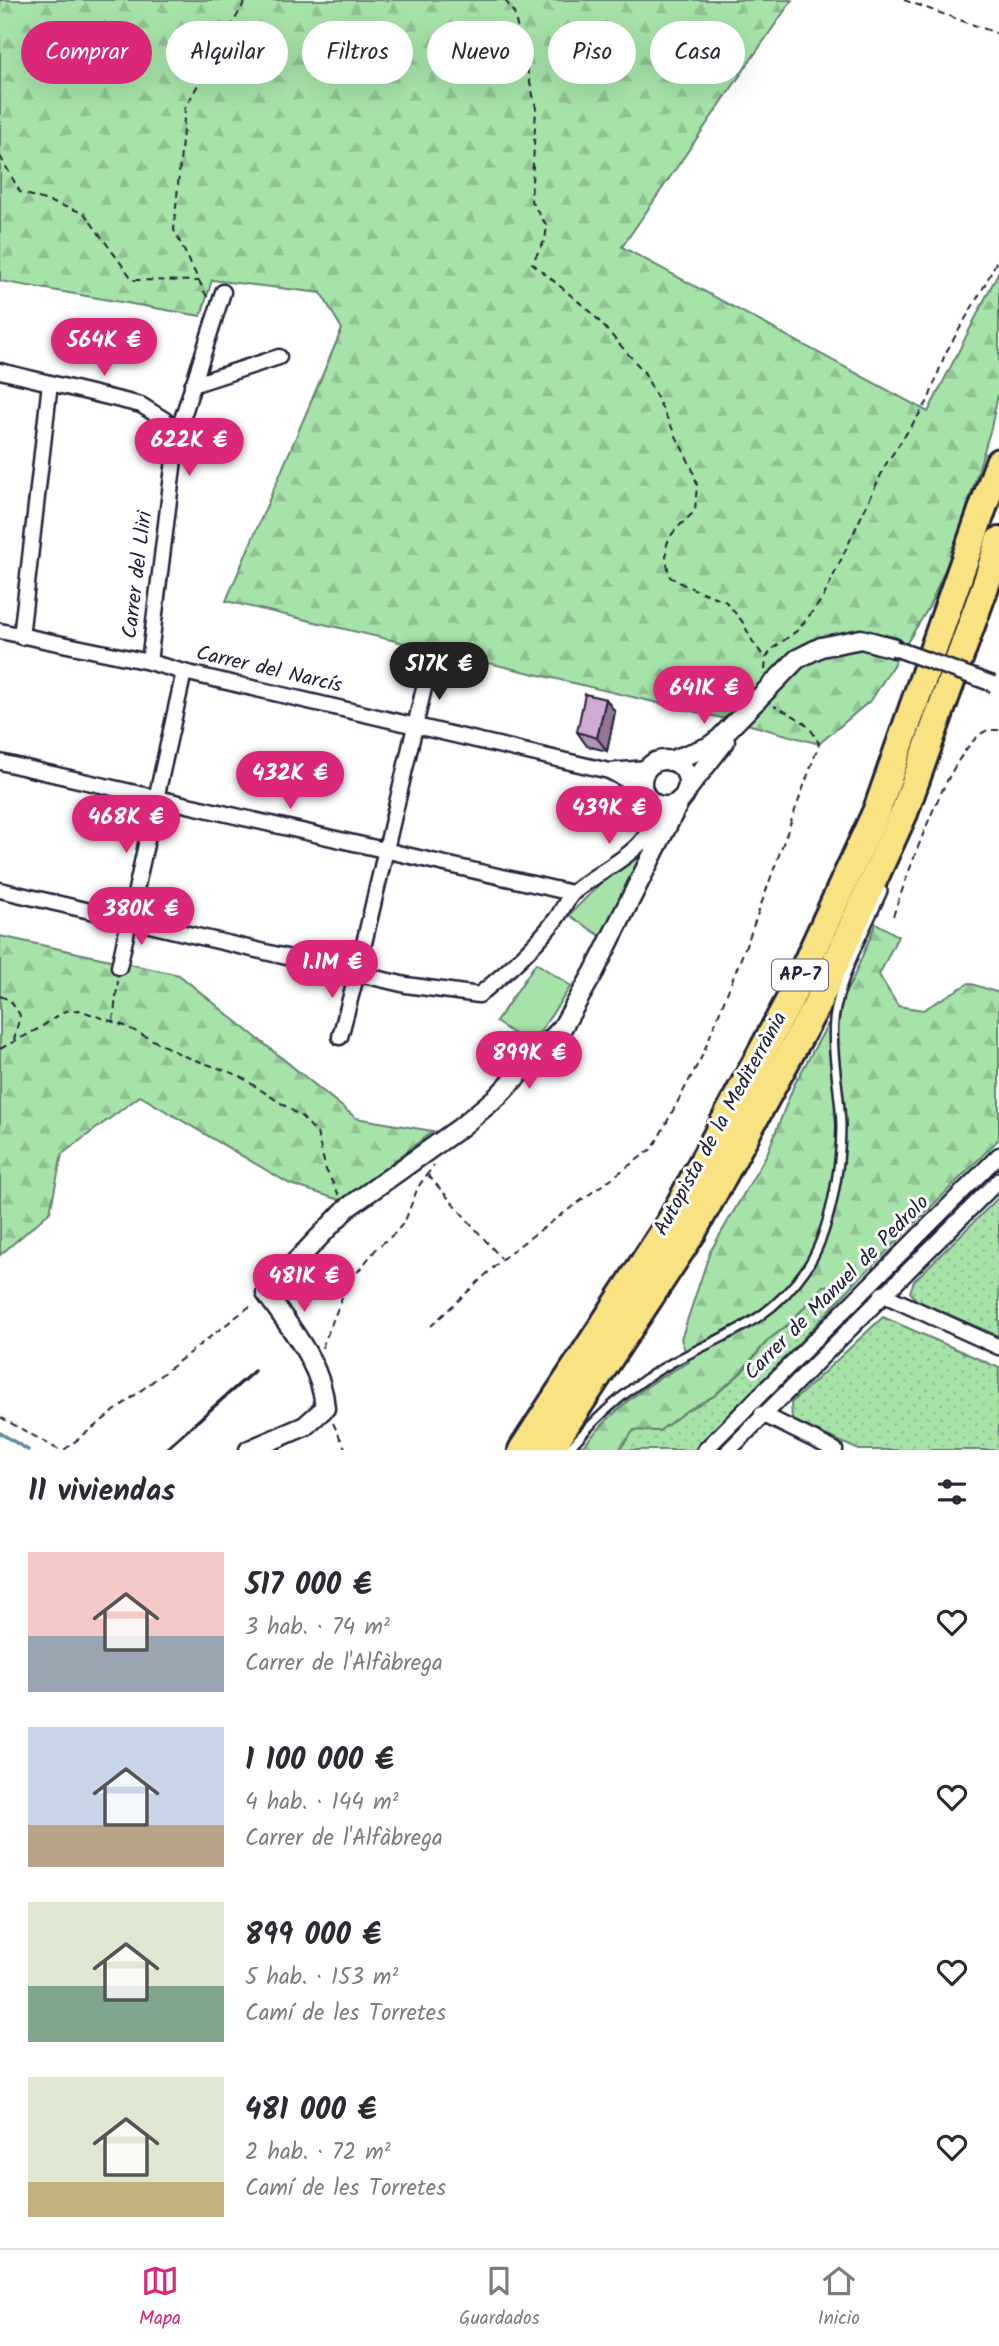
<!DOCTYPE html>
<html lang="es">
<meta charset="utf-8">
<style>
body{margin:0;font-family:Kalam,sans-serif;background:#f2f2f3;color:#2b2b33;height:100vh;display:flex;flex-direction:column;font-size:26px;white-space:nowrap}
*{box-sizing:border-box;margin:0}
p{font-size:23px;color:#7c7c81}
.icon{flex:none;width:38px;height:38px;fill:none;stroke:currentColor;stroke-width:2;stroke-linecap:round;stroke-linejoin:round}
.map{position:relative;height:1450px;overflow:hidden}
.details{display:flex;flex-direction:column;background:#fff;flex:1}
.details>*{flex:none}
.banner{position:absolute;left:21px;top:21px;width:957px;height:63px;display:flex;gap:14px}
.price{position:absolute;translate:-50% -60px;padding:0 16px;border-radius:24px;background:#db2777;color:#fff;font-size:23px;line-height:46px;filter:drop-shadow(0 2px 4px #0008)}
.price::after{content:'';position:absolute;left:50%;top:42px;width:21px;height:16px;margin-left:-10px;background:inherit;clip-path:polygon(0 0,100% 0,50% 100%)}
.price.selected{background:#222;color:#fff}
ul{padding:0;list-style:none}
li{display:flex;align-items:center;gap:21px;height:175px;padding:0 28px}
li span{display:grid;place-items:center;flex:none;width:196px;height:140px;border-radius:0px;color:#555}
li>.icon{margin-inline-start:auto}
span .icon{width:84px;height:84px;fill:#fffc;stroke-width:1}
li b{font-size:30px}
h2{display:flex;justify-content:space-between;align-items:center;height:84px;padding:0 28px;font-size:30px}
.tag{padding:0 24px;border-radius:32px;background:#fff;box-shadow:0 7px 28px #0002;font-size:24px;line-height:63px}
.tag.selected{background:#db2777;color:#fff}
.dock{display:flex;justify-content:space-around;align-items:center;height:98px;border-top:2px solid #e1e1e2;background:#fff;font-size:19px;color:#7c7c81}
.dock a{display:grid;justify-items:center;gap:4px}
.dock .selected{color:#db2777}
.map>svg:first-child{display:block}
.grass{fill:url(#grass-dots);stroke:#648272;stroke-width:2}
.forest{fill:url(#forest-firs);stroke:#648272;stroke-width:2}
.green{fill:#a6e3a9;stroke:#648272;stroke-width:2}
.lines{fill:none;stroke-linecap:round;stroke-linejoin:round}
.stream{stroke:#5a8a9c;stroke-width:3.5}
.service-casing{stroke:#22223b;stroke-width:12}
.minor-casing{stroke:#22223b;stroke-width:19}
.tertiary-casing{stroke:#22223b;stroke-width:23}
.motorway-casing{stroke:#22223b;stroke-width:32}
.path{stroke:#22223b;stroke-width:2;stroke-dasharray:7 5;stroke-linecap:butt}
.service{stroke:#fff;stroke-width:7}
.minor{stroke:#fff;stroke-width:14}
.tertiary{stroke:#fff;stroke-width:18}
.motorway{stroke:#f8e281;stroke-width:26}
.rail{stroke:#22223b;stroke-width:3.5}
.minor-bridge-casing{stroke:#22223b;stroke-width:19;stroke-linecap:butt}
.minor-bridge{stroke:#fff;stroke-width:14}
.wall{fill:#b292b5;stroke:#22223b;stroke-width:2}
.shaded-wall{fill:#917794;stroke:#22223b;stroke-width:2}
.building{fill:#cfaad3;stroke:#22223b;stroke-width:2}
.labels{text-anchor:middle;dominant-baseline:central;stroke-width:6;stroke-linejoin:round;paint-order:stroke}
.shield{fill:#fff;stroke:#646476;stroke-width:2}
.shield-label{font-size:19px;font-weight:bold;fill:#22223b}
.street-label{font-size:21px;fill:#22223b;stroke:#fff}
</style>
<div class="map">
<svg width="999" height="1450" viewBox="0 0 999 1450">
<defs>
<pattern id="grass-dots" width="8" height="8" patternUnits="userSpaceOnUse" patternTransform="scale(1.75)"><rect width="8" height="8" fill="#a6e3a9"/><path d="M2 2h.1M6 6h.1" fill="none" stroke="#8fc292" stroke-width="1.8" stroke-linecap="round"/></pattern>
<pattern id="forest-firs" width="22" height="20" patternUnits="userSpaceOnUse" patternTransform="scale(1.75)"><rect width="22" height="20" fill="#a6e3a9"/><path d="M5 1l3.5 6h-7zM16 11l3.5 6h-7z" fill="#8fc292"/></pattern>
</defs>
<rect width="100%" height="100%" fill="#fff"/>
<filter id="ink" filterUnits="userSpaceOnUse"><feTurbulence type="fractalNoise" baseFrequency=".0143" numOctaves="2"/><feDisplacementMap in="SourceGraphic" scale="14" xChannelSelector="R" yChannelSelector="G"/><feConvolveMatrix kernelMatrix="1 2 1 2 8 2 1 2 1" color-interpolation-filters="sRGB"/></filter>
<g filter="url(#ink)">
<g class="grass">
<path d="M 999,1197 L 999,1336 L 917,1301 L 910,1292 L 914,1281 Z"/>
<path d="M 856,1282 L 768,1376 L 694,1450 L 619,1450 L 634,1430 L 659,1431 L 686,1411 L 714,1396 L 741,1373 L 768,1340 L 791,1322 L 823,1286 Z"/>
<path d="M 883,1317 L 999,1368 L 999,1450 L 859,1450 L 792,1420 L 791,1403 Z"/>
</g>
<g class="forest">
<path d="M 0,0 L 792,0 L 622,247 L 928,412 L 999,271 L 999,390 L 991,428 L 956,544 L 929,607 L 872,699 L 819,744 L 747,724 L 226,601 L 342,329 L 321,293 L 212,280 L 201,316 L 0,281 Z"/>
<path d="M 876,923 L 898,936 L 879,975 L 898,1006 L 923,1010 L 969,983 L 999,993 L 999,1139 L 856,1282 L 823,1286 L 790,1323 L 768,1340 L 738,1375 L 714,1396 L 686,1411 L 659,1431 L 634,1430 L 619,1450 L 579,1450 C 614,1411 641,1385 689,1362 L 681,1339 L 710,1252 L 767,1154 L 794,1085 L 852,981 Z"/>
<path d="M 0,936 L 179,975 L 356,1118 L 433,1131 L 343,1201 L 290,1184 L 140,1096 L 62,1154 L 50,1212 L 0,1255 Z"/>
</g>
<g class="green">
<path d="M 639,844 L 651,860 L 605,939 L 569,915 Z"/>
<path d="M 536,963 L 571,986 L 531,1045 L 496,1022 Z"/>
</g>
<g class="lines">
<path class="stream" d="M 0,1433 L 28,1450"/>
<defs>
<path id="service" d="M 568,1450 C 598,1415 632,1384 673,1362 C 727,1333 769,1323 806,1269 C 830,1234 841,1168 841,1126 C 840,1091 831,1055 834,1020 C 839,978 866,930 883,891"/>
<g id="minor">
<path d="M 0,371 L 141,405 L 165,420 L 177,435"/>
<path d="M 192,385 L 279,357"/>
<path d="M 0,631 L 149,662 L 184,672 L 609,771 L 648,768"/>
<path d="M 21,637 L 50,383"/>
<path d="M 149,662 L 177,435 L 223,292"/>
<path d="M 0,762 L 572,893"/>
<path d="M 611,772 L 643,789"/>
<path d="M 0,890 L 406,985 L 479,995 C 507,972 534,948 556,919 C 563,910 566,899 574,892 C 608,863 650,854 659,805"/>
<path d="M 119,967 L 184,672"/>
<path d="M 340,1037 L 357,973 L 428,671"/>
<path d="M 882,1294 L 999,1347"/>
<path d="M 762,1414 L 835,1450"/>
<path d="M 705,1450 L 999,1155"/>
<path d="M 729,1450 L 999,1180"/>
</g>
<g id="tertiary">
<circle cx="665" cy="783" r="23"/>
<path d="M 670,761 L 708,747 L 719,739 L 797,659 L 821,647 L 861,639 L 894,648"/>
<path d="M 686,791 L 725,741"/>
<path d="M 249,1450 L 305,1426 L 325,1408 C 322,1364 290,1328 266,1293 L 347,1208 L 461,1127 L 498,1096 L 562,1028 L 594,972 L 680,800"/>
</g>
<g id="motorway">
<path d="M 522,1450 L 672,1219 L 789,1001 L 877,810 L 999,462"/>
<path d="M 549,1450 L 692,1233 L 815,1008 L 904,813 L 988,578 L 999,541"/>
</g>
</defs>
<use href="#service" class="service-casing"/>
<use href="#minor" class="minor-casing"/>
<use href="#tertiary" class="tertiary-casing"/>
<use href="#motorway" class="motorway-casing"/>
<g class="path">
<path d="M 505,0 L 514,13 L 536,108 L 531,201 L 547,226 L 545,240 L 532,263 L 591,312 L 644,372 L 692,468 L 697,485 L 695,511 C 669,536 660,539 670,577 L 686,586 L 725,601 L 742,621 L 753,642 L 765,658"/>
<path d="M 904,0 L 999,34"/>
<path d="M 0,156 L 20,192 L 84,213 L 133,280 L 199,281"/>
<path d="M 207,297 L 174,230 L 185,108 L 246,0"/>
<path d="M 765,670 L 766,658 L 772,649 L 798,630 L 823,598 L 886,464 L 928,401 L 945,354 L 986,283 L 999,256"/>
<path d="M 893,916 C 907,878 950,744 988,730 C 990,730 997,730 999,730"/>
<path d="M 0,996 L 10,1000 L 20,1015 L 14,1040"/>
<path d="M 113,1021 L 118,981"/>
<path d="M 0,1049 L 38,1029 L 65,1011 L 79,1010 L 125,1026 L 184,1056 L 238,1075 L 302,1117 L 317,1133 L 326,1170 L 339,1195"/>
<path d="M 428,1175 L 501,1258"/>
<path d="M 431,1326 L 509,1253 L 653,1148 L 702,1056 L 749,938 L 819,744 C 810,722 794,716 774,706"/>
<path d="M 322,1348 L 347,1285 L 377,1248 L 395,1233 L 405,1221 L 418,1187 L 434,1165"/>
<path d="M 0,1417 L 59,1450"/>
<path d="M 333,1423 L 346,1450"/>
<path d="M 64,1450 L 254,1303"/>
</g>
<use href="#service" class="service"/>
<use href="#minor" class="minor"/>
<use href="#tertiary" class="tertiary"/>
<use href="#motorway" class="motorway"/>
<path class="rail" d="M 165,1450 L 254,1371"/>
<defs>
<path id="minor-bridge" d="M 894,648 L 993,684"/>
</defs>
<use href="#minor-bridge" class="minor-bridge-casing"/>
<use href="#minor-bridge" class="minor-bridge"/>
</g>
<path class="wall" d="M 606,699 L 615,712 L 607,751 L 587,746 L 577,732 Z"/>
<path class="shaded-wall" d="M 606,699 L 615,712 L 607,751 L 597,738 Z"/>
<path class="building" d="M 585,694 L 606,699 L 597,738 L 577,732 Z"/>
</g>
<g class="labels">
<rect class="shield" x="772" y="959.5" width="56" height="31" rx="5"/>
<g class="shield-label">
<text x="800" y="975">AP-7</text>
</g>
<g class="street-label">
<text transform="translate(138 575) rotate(-83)">Carrer del Lliri</text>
<text transform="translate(269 670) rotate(13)">Carrer del Narcís</text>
<text transform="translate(721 1124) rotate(-61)">Autopista de la Mediterrània</text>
<text transform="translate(837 1288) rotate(-45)">Carrer de Manuel de Pedrolo</text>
</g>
</g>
</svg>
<b class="price" style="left:104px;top:378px">564K €</b>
<b class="price" style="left:189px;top:478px">622K €</b>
<b class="price selected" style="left:439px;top:702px">517K €</b>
<b class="price" style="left:704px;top:726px">641K €</b>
<b class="price" style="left:290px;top:811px">432K €</b>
<b class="price" style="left:609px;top:846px">439K €</b>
<b class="price" style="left:126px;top:855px">468K €</b>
<b class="price" style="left:141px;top:947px">380K €</b>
<b class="price" style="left:332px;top:1000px">1.1M €</b>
<b class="price" style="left:529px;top:1091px">899K €</b>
<b class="price" style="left:304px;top:1314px">481K €</b>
<div class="banner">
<a class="tag selected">Comprar</a>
<a class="tag">Alquilar</a>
<a class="tag">Filtros</a>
<a class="tag">Nuevo</a>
<a class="tag">Piso</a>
<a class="tag">Casa</a>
</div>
</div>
<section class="details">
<h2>11 viviendas<svg class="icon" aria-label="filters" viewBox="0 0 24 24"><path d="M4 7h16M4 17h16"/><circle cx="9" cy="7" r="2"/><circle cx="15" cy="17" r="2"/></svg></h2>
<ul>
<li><span style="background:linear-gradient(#f6c9c9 60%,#9aa5b1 0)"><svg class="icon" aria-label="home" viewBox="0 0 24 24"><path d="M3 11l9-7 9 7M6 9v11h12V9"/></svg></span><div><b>517 000 €</b><p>3 hab. · 74 m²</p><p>Carrer de l'Alfàbrega</p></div><svg class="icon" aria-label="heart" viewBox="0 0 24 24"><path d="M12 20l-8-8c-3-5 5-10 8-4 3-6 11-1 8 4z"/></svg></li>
<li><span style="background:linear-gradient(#c9d6e8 70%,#b9a48a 0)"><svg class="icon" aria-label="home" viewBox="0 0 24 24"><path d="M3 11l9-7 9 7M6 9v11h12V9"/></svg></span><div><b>1 100 000 €</b><p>4 hab. · 144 m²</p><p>Carrer de l'Alfàbrega</p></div><svg class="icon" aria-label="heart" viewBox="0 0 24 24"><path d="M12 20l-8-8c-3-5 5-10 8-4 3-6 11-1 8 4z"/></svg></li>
<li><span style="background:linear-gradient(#dfe7d0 60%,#7fa58c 0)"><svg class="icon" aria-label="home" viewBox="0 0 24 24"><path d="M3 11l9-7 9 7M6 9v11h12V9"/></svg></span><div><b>899 000 €</b><p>5 hab. · 153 m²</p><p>Camí de les Torretes</p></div><svg class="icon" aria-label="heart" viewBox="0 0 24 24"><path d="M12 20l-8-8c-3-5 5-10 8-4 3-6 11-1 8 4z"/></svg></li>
<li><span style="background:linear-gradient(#dfe7d0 75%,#c2b280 0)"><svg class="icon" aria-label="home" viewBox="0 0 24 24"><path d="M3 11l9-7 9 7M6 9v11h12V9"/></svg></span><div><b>481 000 €</b><p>2 hab. · 72 m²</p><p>Camí de les Torretes</p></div><svg class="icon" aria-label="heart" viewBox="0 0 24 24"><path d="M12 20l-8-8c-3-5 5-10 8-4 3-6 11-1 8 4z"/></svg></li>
</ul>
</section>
<nav class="dock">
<a class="selected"><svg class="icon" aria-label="map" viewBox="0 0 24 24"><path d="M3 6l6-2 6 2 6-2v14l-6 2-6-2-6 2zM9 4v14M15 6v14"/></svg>Mapa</a>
<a><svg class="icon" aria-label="saved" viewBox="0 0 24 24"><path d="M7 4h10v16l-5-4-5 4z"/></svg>Guardados</a>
<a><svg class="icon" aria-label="home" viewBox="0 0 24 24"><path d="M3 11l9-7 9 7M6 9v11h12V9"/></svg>Inicio</a>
</nav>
